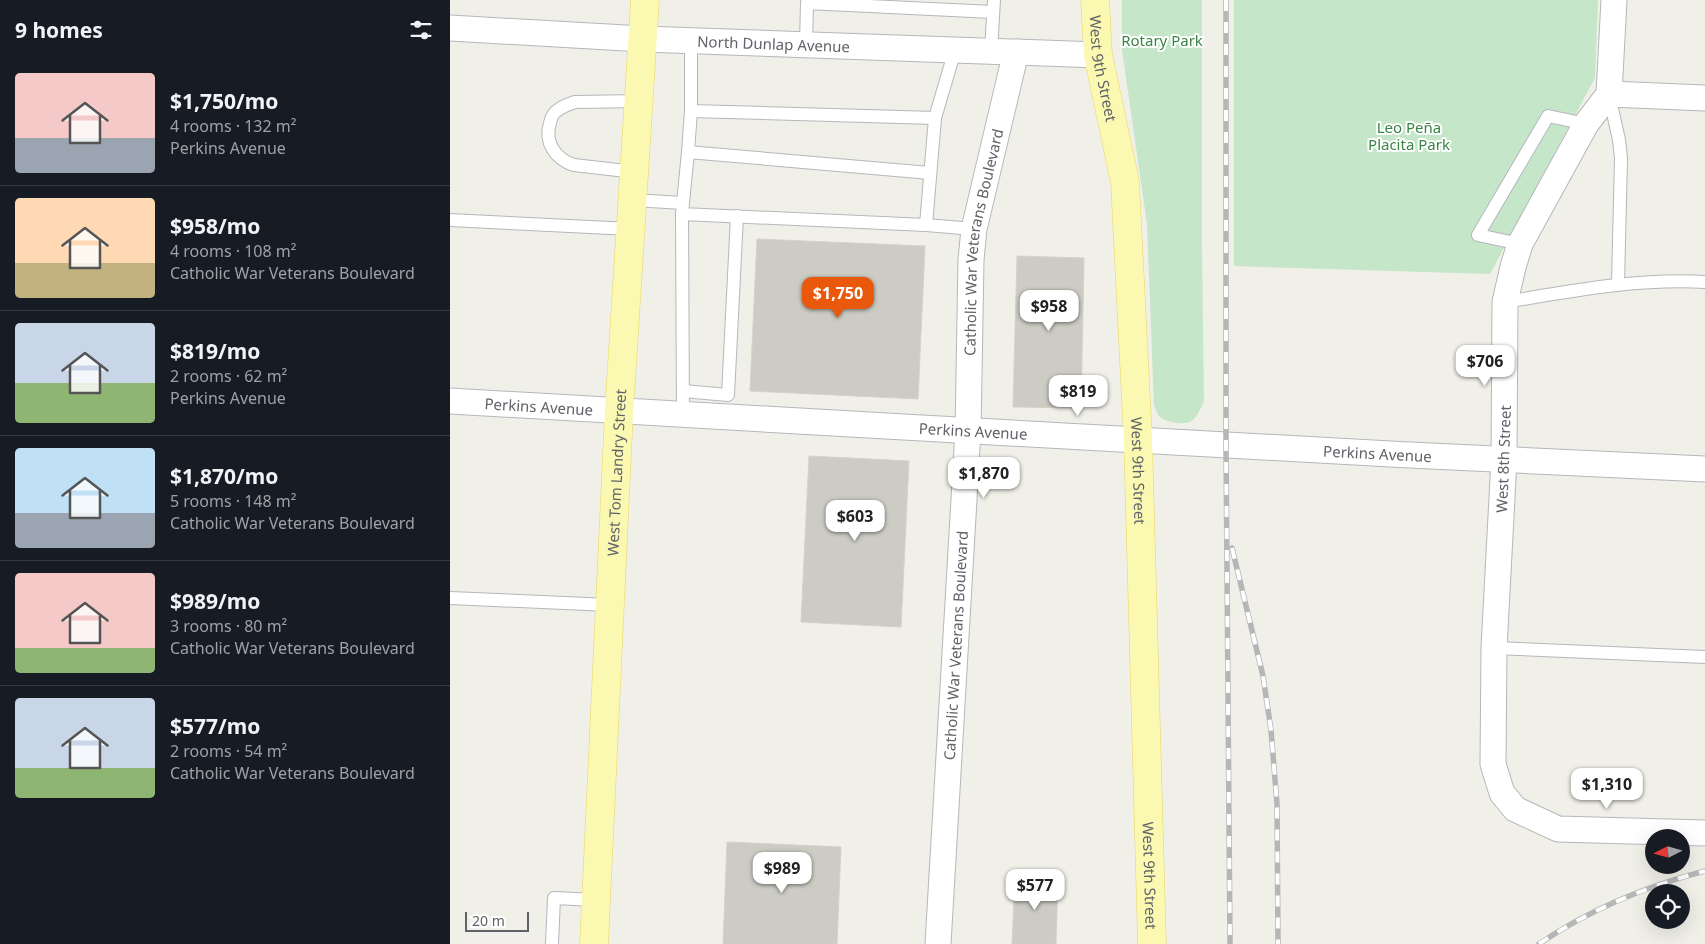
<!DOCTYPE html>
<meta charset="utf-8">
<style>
body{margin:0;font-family:"Noto Sans",sans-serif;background:#242831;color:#f1f3f6;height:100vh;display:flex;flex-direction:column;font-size:19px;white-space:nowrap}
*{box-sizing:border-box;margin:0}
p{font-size:16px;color:#9ea1a6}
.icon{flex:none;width:28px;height:28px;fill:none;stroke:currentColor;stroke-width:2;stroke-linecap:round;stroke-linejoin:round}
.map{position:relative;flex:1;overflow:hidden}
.details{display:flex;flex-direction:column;background:#171b24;width:450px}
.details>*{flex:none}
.needle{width:32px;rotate:264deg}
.buttons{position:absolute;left:1195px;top:829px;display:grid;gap:10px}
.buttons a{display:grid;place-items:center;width:45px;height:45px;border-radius:50%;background:#171b24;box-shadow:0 5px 20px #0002;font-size:25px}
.scale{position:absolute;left:15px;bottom:12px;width:64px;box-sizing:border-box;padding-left:5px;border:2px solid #5f6267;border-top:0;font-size:14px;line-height:18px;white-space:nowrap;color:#5f6267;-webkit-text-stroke:4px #fff;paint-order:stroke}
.price{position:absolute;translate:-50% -42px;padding:0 11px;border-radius:10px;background:#fff;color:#222;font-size:16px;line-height:32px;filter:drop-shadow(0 1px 2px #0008)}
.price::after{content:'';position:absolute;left:50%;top:30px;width:15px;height:11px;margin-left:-8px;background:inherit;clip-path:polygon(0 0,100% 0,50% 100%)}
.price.current{background:#ea580c;color:#fff}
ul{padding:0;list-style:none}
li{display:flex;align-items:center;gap:15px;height:125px;padding:0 15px}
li+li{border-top:1px solid #363941}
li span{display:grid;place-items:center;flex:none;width:140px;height:100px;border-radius:5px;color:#555}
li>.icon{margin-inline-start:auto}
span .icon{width:60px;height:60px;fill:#fffc;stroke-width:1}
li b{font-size:21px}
h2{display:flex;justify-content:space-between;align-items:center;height:60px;padding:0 15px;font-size:21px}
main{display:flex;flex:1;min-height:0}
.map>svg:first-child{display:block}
.green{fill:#c6e6ca}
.building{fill:#cccbc4;stroke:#d5d2c6}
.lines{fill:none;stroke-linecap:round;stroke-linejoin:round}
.service-casing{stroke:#b5b7bb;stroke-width:14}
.minor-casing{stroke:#b5b7bb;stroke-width:27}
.primary-casing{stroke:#ebd666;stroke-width:29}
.service{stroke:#fff;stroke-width:12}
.minor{stroke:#fff;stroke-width:25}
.primary{stroke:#fbf8b2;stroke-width:28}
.rail-casing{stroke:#b6b6b7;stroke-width:5.5}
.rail{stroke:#fff;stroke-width:4;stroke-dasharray:11;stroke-linecap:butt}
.labels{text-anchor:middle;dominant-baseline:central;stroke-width:4;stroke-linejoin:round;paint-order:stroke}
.park-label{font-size:15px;fill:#3a8446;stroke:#fff}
.street-label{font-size:15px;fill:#5f6267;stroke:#fff}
</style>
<main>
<section class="details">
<h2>9 homes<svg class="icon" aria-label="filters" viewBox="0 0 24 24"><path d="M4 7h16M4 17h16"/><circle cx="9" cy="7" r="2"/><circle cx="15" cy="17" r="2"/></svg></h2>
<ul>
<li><span style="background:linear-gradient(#f6c9c9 65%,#9aa5b1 0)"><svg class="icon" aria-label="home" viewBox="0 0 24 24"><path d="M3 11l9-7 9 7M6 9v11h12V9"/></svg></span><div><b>$1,750/mo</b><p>4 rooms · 132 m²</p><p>Perkins Avenue</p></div></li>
<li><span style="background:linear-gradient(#ffd9b3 65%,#c2b280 0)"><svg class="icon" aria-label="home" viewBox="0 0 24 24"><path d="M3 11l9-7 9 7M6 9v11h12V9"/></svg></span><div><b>$958/mo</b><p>4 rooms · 108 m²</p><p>Catholic War Veterans Boulevard</p></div></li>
<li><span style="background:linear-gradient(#c9d6e8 60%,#8fb573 0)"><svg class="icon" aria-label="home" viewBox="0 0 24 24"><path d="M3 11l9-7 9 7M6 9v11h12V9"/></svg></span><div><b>$819/mo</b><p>2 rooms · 62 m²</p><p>Perkins Avenue</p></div></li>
<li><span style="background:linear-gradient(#bfe0f5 65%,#9aa5b1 0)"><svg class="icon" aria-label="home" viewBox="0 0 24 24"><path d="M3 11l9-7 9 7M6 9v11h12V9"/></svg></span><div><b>$1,870/mo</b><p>5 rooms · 148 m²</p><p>Catholic War Veterans Boulevard</p></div></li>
<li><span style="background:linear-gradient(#f6c9c9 75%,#8fb573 0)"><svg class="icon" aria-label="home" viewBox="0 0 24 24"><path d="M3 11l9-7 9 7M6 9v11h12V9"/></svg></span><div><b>$989/mo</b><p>3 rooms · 80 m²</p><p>Catholic War Veterans Boulevard</p></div></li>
<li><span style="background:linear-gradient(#c9d6e8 70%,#8fb573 0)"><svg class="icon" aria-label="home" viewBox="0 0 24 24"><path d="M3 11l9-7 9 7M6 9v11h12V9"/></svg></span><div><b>$577/mo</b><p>2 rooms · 54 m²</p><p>Catholic War Veterans Boulevard</p></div></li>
</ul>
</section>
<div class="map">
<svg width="1255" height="944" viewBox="0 0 1255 944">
<rect width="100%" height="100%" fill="#f0efe8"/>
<g class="green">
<path d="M 672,0 L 752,0 L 752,250 L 754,402 C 750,409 747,418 740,422 C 732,425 714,422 709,416 C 707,413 705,408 704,405 L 697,224 L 672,50 Z"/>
<path d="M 784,0 L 1148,0 L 1145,78 L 1040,274 L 784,266 Z"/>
</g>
<g class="building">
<path d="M 307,239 L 475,246 L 468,399 L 300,391 Z"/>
<path d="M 567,256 L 634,258 L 631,408 L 563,407 Z"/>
<path d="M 359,456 L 459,461 L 451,627 L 351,622 Z"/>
<path d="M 277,842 L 391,847 L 387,944 L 273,944 Z"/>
<path d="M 565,876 L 608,878 L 606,944 L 562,944 Z"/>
</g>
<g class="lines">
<defs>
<g id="service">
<path d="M 241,41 L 241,111 L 485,118 L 505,50"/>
<path d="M 356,45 L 357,3 L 543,12"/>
<path d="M 541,51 L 544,0"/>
<path d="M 1159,95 L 1169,140 L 1171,158 L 1168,284"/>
<path d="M 238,152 L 241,111"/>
<path d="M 185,172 L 124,165 C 105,159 94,142 100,123 C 101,118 104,112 108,110 C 113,106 119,104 125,102 L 189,101"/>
<path d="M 183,200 L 233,203 L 232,214 L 476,225 L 524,229"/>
<path d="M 233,203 L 238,152 L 480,173"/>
<path d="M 232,214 L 233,416"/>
<path d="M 0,220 L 181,229"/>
<path d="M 476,225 L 485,118"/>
<path d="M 1070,244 L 1028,235 L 1098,116 L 1136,124"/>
<path d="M 1055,302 C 1122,291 1188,278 1255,282"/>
<path d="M 233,391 L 278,395 L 287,216"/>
<path d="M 0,598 L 160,605"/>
<path d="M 1044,648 L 1255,657"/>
<path d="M 102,944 L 104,898 L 146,900"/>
</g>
<g id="minor">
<path d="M 1164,0 L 1159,94 L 1136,124 L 1070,244 L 1063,267 L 1055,302 L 1054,460 L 1044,648 L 1043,764 L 1052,793 L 1065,809 L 1108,829 L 1255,833"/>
<path id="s1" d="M 0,28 L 193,39 L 648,55"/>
<path d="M 1159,94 L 1255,98"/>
<path id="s2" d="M 0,401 C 229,415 458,427 687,440 C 876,451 1066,461 1255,469"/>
<path id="s3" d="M 488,944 L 518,431 L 521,260 L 524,229 L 566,52"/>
</g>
<g id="primary">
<path id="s4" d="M 645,0 L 648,55 L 675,182 L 688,440 L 702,944"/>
<path id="s5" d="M 144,944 L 169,412 L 195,0"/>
</g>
</defs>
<use href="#service" class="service-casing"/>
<use href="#minor" class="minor-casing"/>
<use href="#primary" class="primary-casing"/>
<use href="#service" class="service"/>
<use href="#minor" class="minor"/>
<use href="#primary" class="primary"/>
<defs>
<g id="rail">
<path d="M 776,0 L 776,445 L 780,944"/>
<path d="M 782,548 L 813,676 L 821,730 L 827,804 L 828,944"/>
<path d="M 1089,944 C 1139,910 1197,886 1255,871"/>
</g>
</defs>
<use href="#rail" class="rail-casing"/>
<use href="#rail" class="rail"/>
</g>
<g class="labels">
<g class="park-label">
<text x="712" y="40">Rotary Park</text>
<text x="959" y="127">Leo Peña<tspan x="959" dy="17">Placita Park</tspan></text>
</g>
<g class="street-label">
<text stroke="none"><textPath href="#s1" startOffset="324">North Dunlap Avenue</textPath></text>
<text stroke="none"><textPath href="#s4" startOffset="69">West 9th Street</textPath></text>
<text stroke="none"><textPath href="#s3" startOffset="704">Catholic War Veterans Boulevard</textPath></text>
<text stroke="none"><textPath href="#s2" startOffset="89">Perkins Avenue</textPath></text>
<text stroke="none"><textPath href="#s2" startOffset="524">Perkins Avenue</textPath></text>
<text stroke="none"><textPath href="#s2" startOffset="929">Perkins Avenue</textPath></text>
<text transform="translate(1053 459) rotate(-88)">West 8th Street</text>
<text stroke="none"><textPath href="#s4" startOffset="474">West 9th Street</textPath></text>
<text stroke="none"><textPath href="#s5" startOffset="472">West Tom Landry Street</textPath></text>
<text stroke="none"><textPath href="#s3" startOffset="299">Catholic War Veterans Boulevard</textPath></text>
<text stroke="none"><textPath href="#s4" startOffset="879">West 9th Street</textPath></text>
</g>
</g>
</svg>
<div class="buttons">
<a><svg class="needle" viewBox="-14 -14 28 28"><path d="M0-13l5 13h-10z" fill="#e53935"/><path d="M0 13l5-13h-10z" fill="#9ea1a6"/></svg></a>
<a><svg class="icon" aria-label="locate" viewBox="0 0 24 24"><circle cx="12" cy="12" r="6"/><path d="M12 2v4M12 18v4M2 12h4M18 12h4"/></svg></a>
</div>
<div class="scale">20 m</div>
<b class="price current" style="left:388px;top:319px">$1,750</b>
<b class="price" style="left:599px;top:332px">$958</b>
<b class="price" style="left:1035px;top:387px">$706</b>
<b class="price" style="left:628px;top:417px">$819</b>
<b class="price" style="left:534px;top:499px">$1,870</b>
<b class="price" style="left:405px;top:542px">$603</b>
<b class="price" style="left:1157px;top:810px">$1,310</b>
<b class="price" style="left:332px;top:894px">$989</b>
<b class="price" style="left:585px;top:911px">$577</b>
</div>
</main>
